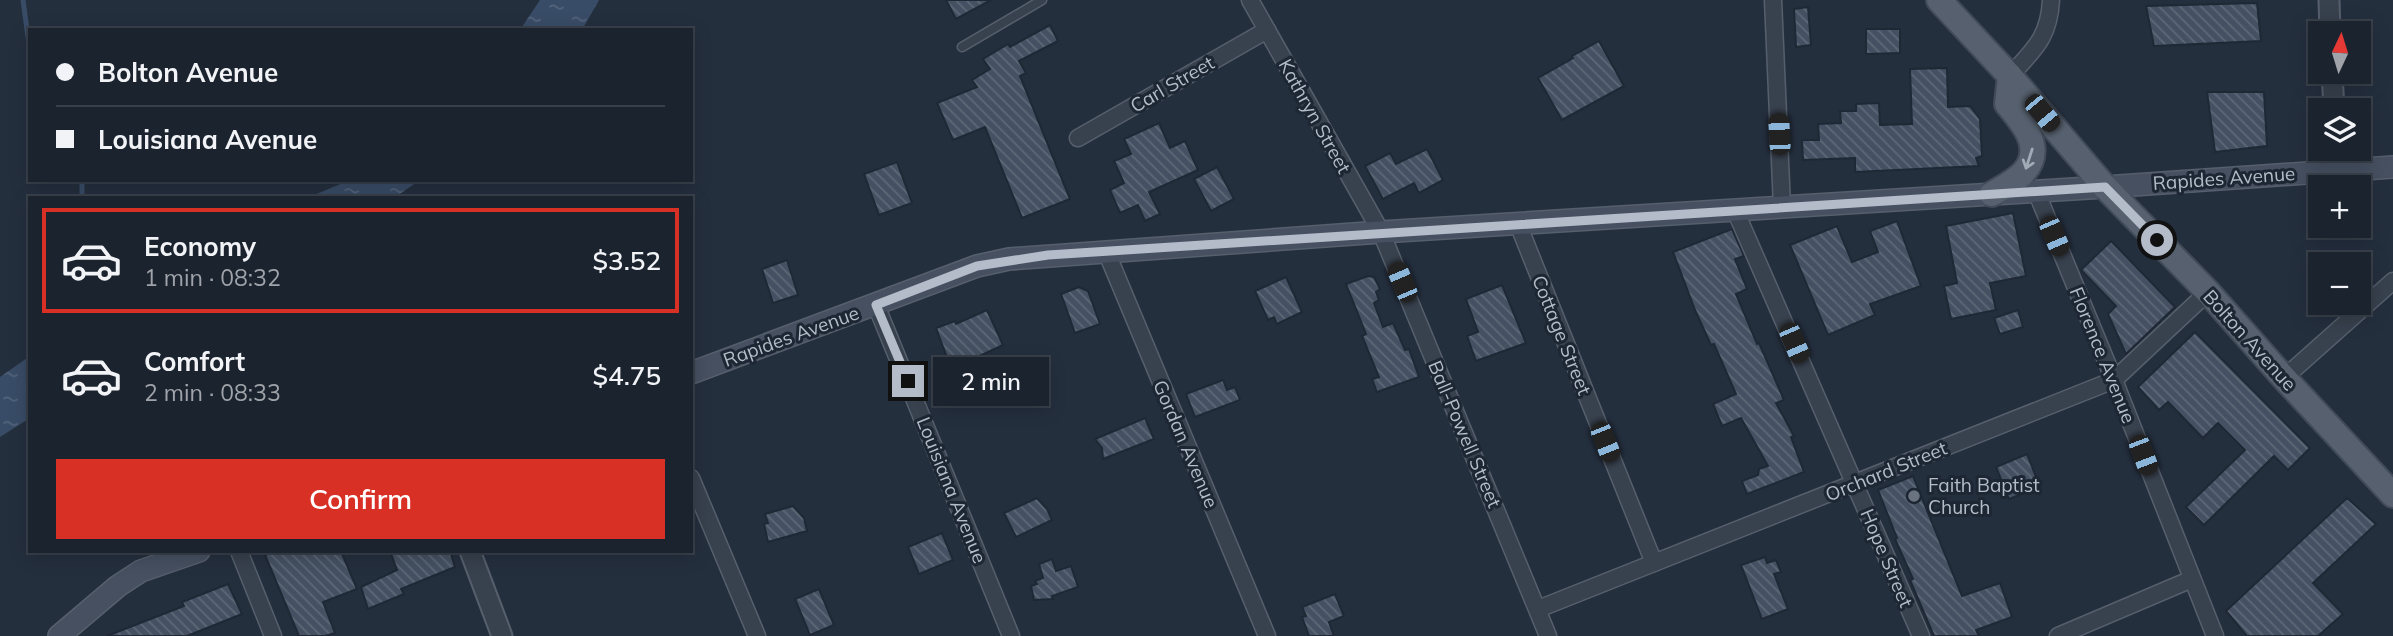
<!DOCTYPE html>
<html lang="en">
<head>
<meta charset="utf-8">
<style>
	:root { --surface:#1b232e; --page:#242b36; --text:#f1f3f6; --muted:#a0a4aa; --line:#39404a; --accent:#d93025 }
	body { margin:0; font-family:Mulish,sans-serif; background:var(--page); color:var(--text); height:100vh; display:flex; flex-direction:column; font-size:26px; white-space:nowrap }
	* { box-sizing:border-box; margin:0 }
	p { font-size:23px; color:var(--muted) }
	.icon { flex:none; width:38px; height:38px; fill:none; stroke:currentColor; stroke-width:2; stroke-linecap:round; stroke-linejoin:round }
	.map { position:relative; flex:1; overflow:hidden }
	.details { position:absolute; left:28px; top:196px; width:665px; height:357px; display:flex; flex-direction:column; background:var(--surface); border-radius:0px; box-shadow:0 4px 18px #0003,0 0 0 2px var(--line) }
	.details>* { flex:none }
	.banner { position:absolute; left:28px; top:28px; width:665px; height:154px; border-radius:0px; box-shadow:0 4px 18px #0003,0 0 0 2px var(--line); display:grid; align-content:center; height:154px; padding:0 28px; background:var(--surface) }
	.needle { width:46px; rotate:4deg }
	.buttons { position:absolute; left:2308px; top:21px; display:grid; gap:14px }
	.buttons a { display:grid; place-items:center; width:63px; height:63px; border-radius:0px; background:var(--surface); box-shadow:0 4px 18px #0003,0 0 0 2px var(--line); font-size:35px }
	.end { position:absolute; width:32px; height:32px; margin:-16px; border:9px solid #b4bcc9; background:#111; box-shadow:0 0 0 4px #111 }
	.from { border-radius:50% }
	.bubble { position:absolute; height:49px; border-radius:0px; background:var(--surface); box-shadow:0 4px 18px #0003,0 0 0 2px var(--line); font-size:23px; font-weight:600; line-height:49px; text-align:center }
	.car { position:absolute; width:21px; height:42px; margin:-21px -10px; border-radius:9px; box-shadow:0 0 5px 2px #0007; background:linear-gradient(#222 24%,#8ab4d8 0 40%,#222 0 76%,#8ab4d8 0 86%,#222 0) }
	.banner b { display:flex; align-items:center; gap:24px; height:66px; font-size:26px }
	.banner b+b { border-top:2px solid var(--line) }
	.banner i { width:18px; height:18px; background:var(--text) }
	ul { padding:12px 0 0; list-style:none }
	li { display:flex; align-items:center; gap:21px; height:105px; margin:0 14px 10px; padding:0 14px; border:4px solid transparent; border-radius:0px }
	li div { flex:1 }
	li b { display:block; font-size:26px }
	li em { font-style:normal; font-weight:600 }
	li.selected { border-color:var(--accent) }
	li>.icon { width:63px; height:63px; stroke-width:1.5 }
	.cta { display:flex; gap:14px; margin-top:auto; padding:14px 28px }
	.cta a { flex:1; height:80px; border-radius:0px; background:var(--accent); color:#fff; font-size:28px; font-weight:600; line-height:80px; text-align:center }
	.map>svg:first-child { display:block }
	.water { fill:url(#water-ripples) }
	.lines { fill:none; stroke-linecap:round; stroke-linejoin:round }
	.stream { stroke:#394c67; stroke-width:5 }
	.building { fill:url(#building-back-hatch); stroke:#1f2835; stroke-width:2 }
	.service-casing { stroke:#565f6c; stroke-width:11 }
	.minor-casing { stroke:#565f6c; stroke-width:19 }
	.tertiary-casing { stroke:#565f6c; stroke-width:23 }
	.secondary-casing { stroke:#565f6c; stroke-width:24 }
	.primary-casing { stroke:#414a57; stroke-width:28 }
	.service { stroke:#38414e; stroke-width:8 }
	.minor { stroke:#38414e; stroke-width:16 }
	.tertiary { stroke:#38414e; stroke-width:19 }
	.secondary { stroke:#465061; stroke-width:21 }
	.primary { stroke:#56606e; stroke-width:24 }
	.oneway { stroke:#a1aab7 }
	.route { stroke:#b4bcc9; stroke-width:9 }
	.worship-dot { fill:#6b7280; stroke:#1d2633; stroke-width:2.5 }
	.labels { text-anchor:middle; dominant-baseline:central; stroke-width:6; stroke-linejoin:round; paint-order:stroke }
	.street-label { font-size:19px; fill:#b4bcc9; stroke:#1d2633 }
	.poi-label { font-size:19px; fill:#b4bcc9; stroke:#1d2633; text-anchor:start }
</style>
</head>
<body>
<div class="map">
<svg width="2393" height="636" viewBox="0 0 2393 636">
	<defs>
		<pattern id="water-ripples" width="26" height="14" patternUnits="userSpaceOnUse" patternTransform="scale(1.75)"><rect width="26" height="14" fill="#394c67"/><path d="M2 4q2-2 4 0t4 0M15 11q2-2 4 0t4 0" fill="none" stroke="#53647b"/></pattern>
		<pattern id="building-back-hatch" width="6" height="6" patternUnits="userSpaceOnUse" patternTransform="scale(1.75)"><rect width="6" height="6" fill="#455162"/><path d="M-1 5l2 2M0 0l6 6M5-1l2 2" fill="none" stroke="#5d6877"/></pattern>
	</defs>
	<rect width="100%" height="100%" fill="#242f3e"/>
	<g class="water">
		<path d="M540,0h59l-17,30h-62z"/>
		<path d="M350,180h70l-26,18h-87z"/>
		<path d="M30,356v62l-30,19v-60z"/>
	</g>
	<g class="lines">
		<g class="stream">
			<path d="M23,0l7,52"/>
			<path d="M79,180l3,4v14"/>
		</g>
	</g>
	<g class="building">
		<path d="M946,0h45l-35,19z"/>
		<path d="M2257,3l4,38 -107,5 -8,-40z"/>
		<path d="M1808,7l3,38 -15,2 -2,-38z"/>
		<path d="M1050,25l8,16 -39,20 7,12 -6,3 50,123 -48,19 -37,-91 -32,13 -16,-37 40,-16 -5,-7 18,-11 -7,-10 25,-15 2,3z"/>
		<path d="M1866,29h34v24l-34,1z"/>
		<path d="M1599,41l25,45 -62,34 -24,-42 35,-20 -1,-2z"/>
		<path d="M1947,68l1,39 22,-1 10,13 2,37 -6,2 3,8 -124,6v-14l-52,2 -1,-20h17l-1,-16 23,-1 -1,-12h16v-7l23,-1 1,22 32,-1 -2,-55z"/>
		<path d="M2207,92h57l3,54 -52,6z"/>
		<path d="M1159,123l11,25 15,-7 13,29 -49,22 11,22 -15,7 -7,-16 -18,8 -10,-23 14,-7 -10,-22 17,-7 -7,-15z"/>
		<path d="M1427,149l16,31 -24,13 -5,-10 -31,16 -18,-33 25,-13 6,11z"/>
		<path d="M897,162l15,41 -33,12 -15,-41z"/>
		<path d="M1217,167l17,32 -23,12 -17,-32z"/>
		<path d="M2013,213l13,63 -36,7 6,27 -45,9 -7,-33 13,-3 -11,-57z"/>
		<path d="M1897,221l24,65 -51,18 5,11 -47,20 -38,-90 47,-19 15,36 26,-10 -8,-21z"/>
		<path d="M1732,229l12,27 -9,3 12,30 -11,5 21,50 2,-1 25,57 -8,3 18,33 -3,1 13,35 -57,22 -5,-13 16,-6 1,-6 9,-3 -27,-48 -19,8 -9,-22 23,-10 -22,-50 -3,1 -16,-35 -22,-58z"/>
		<path d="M2111,241l64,66 -49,47 -18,-40 8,-8 -35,-36z"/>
		<path d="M787,260l11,35 -25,8 -11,-34z"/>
		<path d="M1368,276l6,1 6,12 -4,3 3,8 -5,3 9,24 10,-4 12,27 4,-1 10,28 -42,15 -5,-13 7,-2 -17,-41 4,-2 -20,-50z"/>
		<path d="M1286,277l16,35 -25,12 -3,-7 -6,3 -13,-29z"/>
		<path d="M1502,285l24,58 -50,18 -9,-25 11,-4 -12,-33z"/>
		<path d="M1079,287l9,4 12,33 -25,9 -14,-39z"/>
		<path d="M987,310l16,35 -34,16 4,8 -18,7 -3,-8 -14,5 -5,-13 13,-5 -10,-27 19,-7 1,3z"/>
		<path d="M2018,310l5,17 -23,7 -6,-16z"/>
		<path d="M2195,332l115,116 -22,22 -14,-14 -70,69 -18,-18 59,-57 -27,-27 -15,15 -35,-36 -9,8 -21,-23z"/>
		<path d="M1223,380l4,10 8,-3 5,13 -45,17 -9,-23z"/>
		<path d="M1145,418l9,21 -51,20 -1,-11 -7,-9z"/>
		<path d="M2027,454l13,33 -31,12 -13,-32z"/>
		<path d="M1913,476l49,120 38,-13 12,34 -36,13 3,6h-45l-24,-56 3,-1 -18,-40 2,-1 -19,-48z"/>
		<path d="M1037,498l10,11 5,11 -36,17 -12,-24z"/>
		<path d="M2347,498l29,26 -63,59 30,31 -25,22h-71l-21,-25z"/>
		<path d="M793,506l11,12 3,13 -39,11 -4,-18 4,-1 -3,-9z"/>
		<path d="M942,533l11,27 -34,14 -11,-27z"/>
		<path d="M275,551h66l16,38 -34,13 12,31 -10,3h-26l-34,-81z"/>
		<path d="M390,551h60l5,16 -54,22 3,5 -36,15 -7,-22 36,-17z"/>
		<path d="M1765,557l2,6 9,-3 5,12 -7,2 14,35 -26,10 -21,-54z"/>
		<path d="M1052,559l4,12 15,-5 7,21 -26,9 1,3 -19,1 -3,-14 6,-2 -2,-3 8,-3 -4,-14z"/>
		<path d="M228,584l14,30 -55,22h-80l77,-30 -2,-4z"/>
		<path d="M819,589l15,36 -24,10 -15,-36z"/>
		<path d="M1335,594l9,22 -15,6 5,14h-25l-7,-19 4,-1 -4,-9z"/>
	</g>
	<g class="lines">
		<defs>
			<path id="service" d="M962,47l80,-47"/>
			<g id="minor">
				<path d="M1250,0l131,232 167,404"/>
				<path d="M1773,0l9,207"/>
				<path d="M2010,76c24,-27 39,-38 41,-76"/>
				<path d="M1078,138l189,-108"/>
				<path d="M2036,191l78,189 101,256"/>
				<path d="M1735,210l186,426"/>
				<path d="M1518,224l136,339"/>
				<path d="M1106,251l161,385"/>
				<path d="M876,305l135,331"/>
				<path d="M2284,378l109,-97"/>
				<path d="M691,478l66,158"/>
				<path d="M239,551l34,85"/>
				<path d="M1538,609l576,-229 94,-88"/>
				<path d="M2058,636l134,-57"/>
			</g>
			<g id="tertiary">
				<path d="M2329,0l1,33"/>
				<path d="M2332,72l2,38"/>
				<path d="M2335,149l1,20"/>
				<path d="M470,551l32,85"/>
			</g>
			<g id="secondary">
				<path d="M691,373l286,-107 32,-7 372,-27 724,-45 288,-20"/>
				<path d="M59,636l59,-50 23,-15 58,-20"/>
			</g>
			<g id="primary">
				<path d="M1939,0l71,76 95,111 103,105 76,86 109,117"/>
				<path d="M1992,194c10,-6 24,-13 32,-22 21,-24 -1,-49 -17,-68l3,-28"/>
			</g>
		</defs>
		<use href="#service" class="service-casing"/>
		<use href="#minor" class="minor-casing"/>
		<use href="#tertiary" class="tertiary-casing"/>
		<use href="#secondary" class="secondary-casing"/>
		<use href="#primary" class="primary-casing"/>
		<use href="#service" class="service"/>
		<use href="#minor" class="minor"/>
		<use href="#tertiary" class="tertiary"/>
		<use href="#secondary" class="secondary"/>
		<use href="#primary" class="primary"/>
	</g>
	<defs><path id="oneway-shaft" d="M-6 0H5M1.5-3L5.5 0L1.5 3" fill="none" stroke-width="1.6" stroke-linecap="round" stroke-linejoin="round" transform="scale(1.75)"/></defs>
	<use class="oneway" href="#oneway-shaft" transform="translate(2029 159) rotate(108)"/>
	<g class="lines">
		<path class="route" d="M908,381l-32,-76 101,-39 71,-11 1057,-68 52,53"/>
	</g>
	<circle class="worship-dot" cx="1914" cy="496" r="7"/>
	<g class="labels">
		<g class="street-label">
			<text transform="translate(1172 84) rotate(-30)">Carl Street</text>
			<text transform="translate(1315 116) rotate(61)">Kathryn Street</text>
			<text transform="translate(2224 178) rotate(-4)">Rapides Avenue</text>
			<text transform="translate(1562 335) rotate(68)">Cottage Street</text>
			<text transform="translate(791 336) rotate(-20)">Rapides Avenue</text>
			<text transform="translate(2250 340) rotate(48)">Bolton Avenue</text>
			<text transform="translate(2103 355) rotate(68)">Florence Avenue</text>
			<text transform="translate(1465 434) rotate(67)">Ball-Powell Street</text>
			<text transform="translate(1186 444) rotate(67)">Gordan Avenue</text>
			<text transform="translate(1886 471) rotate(-22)">Orchard Street</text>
			<text transform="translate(952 490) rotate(68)">Louisiana Avenue</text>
			<text transform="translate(1887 558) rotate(67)">Hope Street</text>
		</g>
		<g class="poi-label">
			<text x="1928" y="485">Faith Baptist<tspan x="1928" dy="22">Church</tspan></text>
		</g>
	</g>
</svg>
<div class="buttons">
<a><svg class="needle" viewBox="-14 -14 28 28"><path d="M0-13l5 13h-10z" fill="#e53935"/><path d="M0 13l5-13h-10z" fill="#a0a4aa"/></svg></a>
<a><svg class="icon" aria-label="layers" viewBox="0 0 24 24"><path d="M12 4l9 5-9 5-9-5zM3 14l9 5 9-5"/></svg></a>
<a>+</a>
<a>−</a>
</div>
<i class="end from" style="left:2157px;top:240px"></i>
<i class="end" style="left:908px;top:381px"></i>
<div class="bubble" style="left:933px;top:357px;width:116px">2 min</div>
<i class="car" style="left:2042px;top:113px;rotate:140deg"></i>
<i class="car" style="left:1779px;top:134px;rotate:357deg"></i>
<i class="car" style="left:2054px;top:236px;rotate:157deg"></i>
<i class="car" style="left:1402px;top:282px;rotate:337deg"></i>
<i class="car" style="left:1794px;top:343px;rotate:157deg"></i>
<i class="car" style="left:1605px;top:442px;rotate:158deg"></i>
<i class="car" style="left:2143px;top:455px;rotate:159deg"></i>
<div class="banner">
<b><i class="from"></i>Bolton Avenue</b>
<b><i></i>Louisiana Avenue</b>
</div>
<section class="details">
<ul>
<li class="selected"><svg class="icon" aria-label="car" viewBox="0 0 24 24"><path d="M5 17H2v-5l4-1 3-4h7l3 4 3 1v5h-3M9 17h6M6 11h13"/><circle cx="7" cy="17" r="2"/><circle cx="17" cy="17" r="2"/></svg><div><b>Economy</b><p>1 min · 08:32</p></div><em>$3.52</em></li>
<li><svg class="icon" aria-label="car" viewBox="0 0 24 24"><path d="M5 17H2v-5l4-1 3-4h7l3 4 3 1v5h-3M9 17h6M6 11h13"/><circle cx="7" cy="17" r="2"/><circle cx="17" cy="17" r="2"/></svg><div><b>Comfort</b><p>2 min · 08:33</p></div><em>$4.75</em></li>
</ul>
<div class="cta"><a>Confirm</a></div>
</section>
</div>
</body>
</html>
